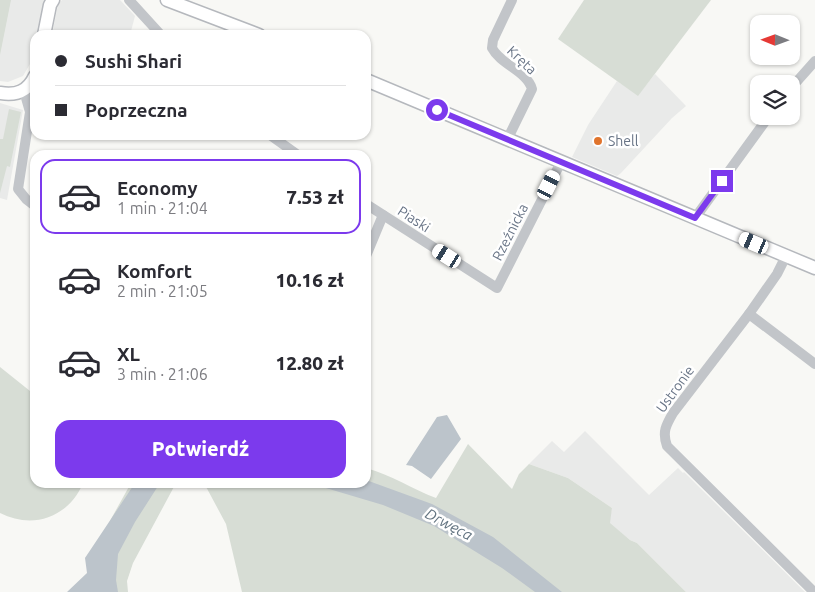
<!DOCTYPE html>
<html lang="pl">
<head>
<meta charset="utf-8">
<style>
	:root { --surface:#fff; --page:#f2f2f3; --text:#2b2b33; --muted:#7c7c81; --line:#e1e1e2; --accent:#7c3aed }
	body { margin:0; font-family:Ubuntu,sans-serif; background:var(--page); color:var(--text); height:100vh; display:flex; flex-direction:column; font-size:19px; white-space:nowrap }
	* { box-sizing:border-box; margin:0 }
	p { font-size:16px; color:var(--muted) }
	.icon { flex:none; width:28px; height:28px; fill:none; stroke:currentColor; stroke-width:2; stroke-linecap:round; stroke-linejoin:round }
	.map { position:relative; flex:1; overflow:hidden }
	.side { position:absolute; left:30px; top:150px; width:341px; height:338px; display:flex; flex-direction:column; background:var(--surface); border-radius:15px; box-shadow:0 1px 4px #0004 }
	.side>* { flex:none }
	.banner { position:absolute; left:30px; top:30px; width:341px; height:110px; border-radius:15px; box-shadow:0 1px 4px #0004; display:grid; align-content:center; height:110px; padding:0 25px; background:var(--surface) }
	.needle { width:32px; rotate:271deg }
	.buttons { position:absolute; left:750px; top:15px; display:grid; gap:10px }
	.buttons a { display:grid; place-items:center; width:50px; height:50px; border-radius:10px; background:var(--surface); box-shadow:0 1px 4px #0004; font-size:25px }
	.end { position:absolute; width:22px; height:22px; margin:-11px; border:6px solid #7c3aed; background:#fff; box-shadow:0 0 0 2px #fff }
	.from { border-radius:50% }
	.car { position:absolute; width:15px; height:30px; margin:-15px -8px; border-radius:6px; box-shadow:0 0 4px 1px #0007; background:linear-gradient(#fff 24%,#345 0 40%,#fff 0 76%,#345 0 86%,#fff 0) }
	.banner b { display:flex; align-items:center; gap:18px; height:48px; font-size:19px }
	.banner b+b { border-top:1px solid var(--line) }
	.banner i { width:12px; height:12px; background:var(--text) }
	ul { padding:9px 0 0; list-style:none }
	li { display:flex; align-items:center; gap:15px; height:75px; margin:0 10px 8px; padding:0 15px; border:2px solid transparent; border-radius:15px }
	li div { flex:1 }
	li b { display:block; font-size:19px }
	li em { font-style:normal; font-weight:800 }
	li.selected { border-color:var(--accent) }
	li>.icon { width:45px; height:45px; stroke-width:1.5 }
	.cta { display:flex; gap:10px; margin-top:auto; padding:10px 25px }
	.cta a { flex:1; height:58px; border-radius:15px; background:var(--accent); color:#fff; font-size:20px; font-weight:800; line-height:58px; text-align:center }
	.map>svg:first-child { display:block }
	.built { fill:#e9eae9 }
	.green { fill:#d7ddd5 }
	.water { fill:#bcc4cb }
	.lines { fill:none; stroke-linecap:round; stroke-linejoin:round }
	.major-casing { stroke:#b5b8bd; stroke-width:15 }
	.minor { stroke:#c2c5c9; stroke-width:10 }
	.major { stroke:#fff; stroke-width:12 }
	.route { stroke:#7c3aed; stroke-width:6 }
	.poi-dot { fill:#e0742d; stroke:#fff; stroke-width:2 }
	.labels { text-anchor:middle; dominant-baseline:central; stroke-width:5; stroke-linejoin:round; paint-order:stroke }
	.street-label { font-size:14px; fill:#687486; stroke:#fff }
	.poi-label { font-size:14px; fill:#687486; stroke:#fff; text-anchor:start }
	.water-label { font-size:15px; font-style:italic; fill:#637481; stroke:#fff }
</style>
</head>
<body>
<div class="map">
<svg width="815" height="592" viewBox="0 0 815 592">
	<rect width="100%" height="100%" fill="#f8f8f5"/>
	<g class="built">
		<path d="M0,0h44l-6,35h-3v13l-5,16 -7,12 -15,6 -8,-1z"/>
		<path d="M62,0h58l15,16 -5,19h-78l6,-31z"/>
		<path d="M655,74l31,32 -14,12 -51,55 -4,3 -45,-19 16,-32 29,-44 21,14z"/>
		<path d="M0,103l23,7 -16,90 -7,-2z"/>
		<path d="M585,431l64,64 29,-27 5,5 1,-1 121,120h-119l-49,-49 -7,-3 -21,-17 3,-15 -44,-30 -39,-14 23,-23 12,11z"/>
	</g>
	<g class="green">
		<path d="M0,0h11l-11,55z"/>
		<path d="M584,0h127l-73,96 -80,-57z"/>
		<path d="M9,109l12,3 -11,55 -3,-1 -7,27v-54h3z"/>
		<path d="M0,367l35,28v87l48,1c-14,34 -50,47 -83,30z"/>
		<path d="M468,444l44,45 7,-15 10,-10 39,14 44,30 -2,15 20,17 7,3 49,49h-444l-16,-68 -22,-41 162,-1v-14c26,7 46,21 70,30z"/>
		<path d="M131,483h45l-43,80 -6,18 1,11h-33v-30l16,-43z"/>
	</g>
	<g class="water">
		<path d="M447,415l14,24 -30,40 -19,-13 -6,-1 31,-48z"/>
		<path d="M366,480l66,24 61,33 69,55h-27l-33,-24 -68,-42 -51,-21 -74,-22 57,-1z"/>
		<path d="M135,483h25l-25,39 -17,32 -2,26 2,12h-51l20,-19 -2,-15z"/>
	</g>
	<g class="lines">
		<defs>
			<g id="major">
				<path d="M167,0l92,35"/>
				<path d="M44,35l6,-30 3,-5"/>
				<path d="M366,80l449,188"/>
				<path d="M0,93c17,3 28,-2 35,-17"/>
			</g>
		</defs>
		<use href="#major" class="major-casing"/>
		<g class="minor">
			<path d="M129,0l32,35"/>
			<path d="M791,88l24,-27"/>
			<path d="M24,91l6,21 -12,77 8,10 9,7"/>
			<path d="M270,135l28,20"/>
			<path d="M507,140l25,-51c-5,-18 -31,-24 -40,-41l1,-8 19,-40"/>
			<path d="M366,204l131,84 64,-126"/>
			<path d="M695,218l74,-102"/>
			<path d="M366,256l17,-41"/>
			<path d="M786,256l-9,18 -28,40 -76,99c-7,12 -11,19 -6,33l147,146"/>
			<path d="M749,314l66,50"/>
		</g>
		<use href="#major" class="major"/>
	</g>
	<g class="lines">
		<path class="route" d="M437,110l258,108 27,-37"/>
	</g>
	<circle class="poi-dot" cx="598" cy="141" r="5"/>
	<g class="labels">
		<g class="street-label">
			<text transform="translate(522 60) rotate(43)">Kręta</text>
			<text transform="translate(414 219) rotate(33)">Piaski</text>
			<text transform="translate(510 232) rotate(-63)">Rzeźnicka</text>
			<text transform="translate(675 389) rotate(-54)">Ustronie</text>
		</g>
		<g class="poi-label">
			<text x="608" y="141">Shell</text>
		</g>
		<g class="water-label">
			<text transform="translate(449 524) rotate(28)">Drwęca</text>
		</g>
	</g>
</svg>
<div class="buttons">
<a><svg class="needle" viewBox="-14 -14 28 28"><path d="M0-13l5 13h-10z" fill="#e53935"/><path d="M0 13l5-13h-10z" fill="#7c7c81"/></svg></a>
<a><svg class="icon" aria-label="layers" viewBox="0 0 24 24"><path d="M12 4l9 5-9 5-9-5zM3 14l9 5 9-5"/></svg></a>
</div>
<i class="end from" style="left:437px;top:110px"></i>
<i class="end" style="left:722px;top:181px"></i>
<i class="car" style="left:549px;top:185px;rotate:27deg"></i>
<i class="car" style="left:754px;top:243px;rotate:293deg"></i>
<i class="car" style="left:447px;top:256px;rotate:302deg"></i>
<div class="banner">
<b><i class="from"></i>Sushi Shari</b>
<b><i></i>Poprzeczna</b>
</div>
<section class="side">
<ul>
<li class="selected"><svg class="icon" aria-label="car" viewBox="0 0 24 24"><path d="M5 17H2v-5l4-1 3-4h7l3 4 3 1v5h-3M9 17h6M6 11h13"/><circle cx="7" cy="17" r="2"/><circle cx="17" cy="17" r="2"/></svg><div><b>Economy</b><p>1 min · 21:04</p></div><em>7.53 zł</em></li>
<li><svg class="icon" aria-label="car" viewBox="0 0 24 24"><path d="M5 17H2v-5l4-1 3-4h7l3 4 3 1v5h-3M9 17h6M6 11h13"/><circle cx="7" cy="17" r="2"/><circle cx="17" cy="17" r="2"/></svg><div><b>Komfort</b><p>2 min · 21:05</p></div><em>10.16 zł</em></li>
<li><svg class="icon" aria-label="car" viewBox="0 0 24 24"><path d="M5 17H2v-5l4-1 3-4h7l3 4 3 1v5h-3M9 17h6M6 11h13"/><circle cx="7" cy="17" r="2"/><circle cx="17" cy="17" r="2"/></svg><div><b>XL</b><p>3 min · 21:06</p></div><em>12.80 zł</em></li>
</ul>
<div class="cta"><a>Potwierdź</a></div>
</section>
</div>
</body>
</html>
